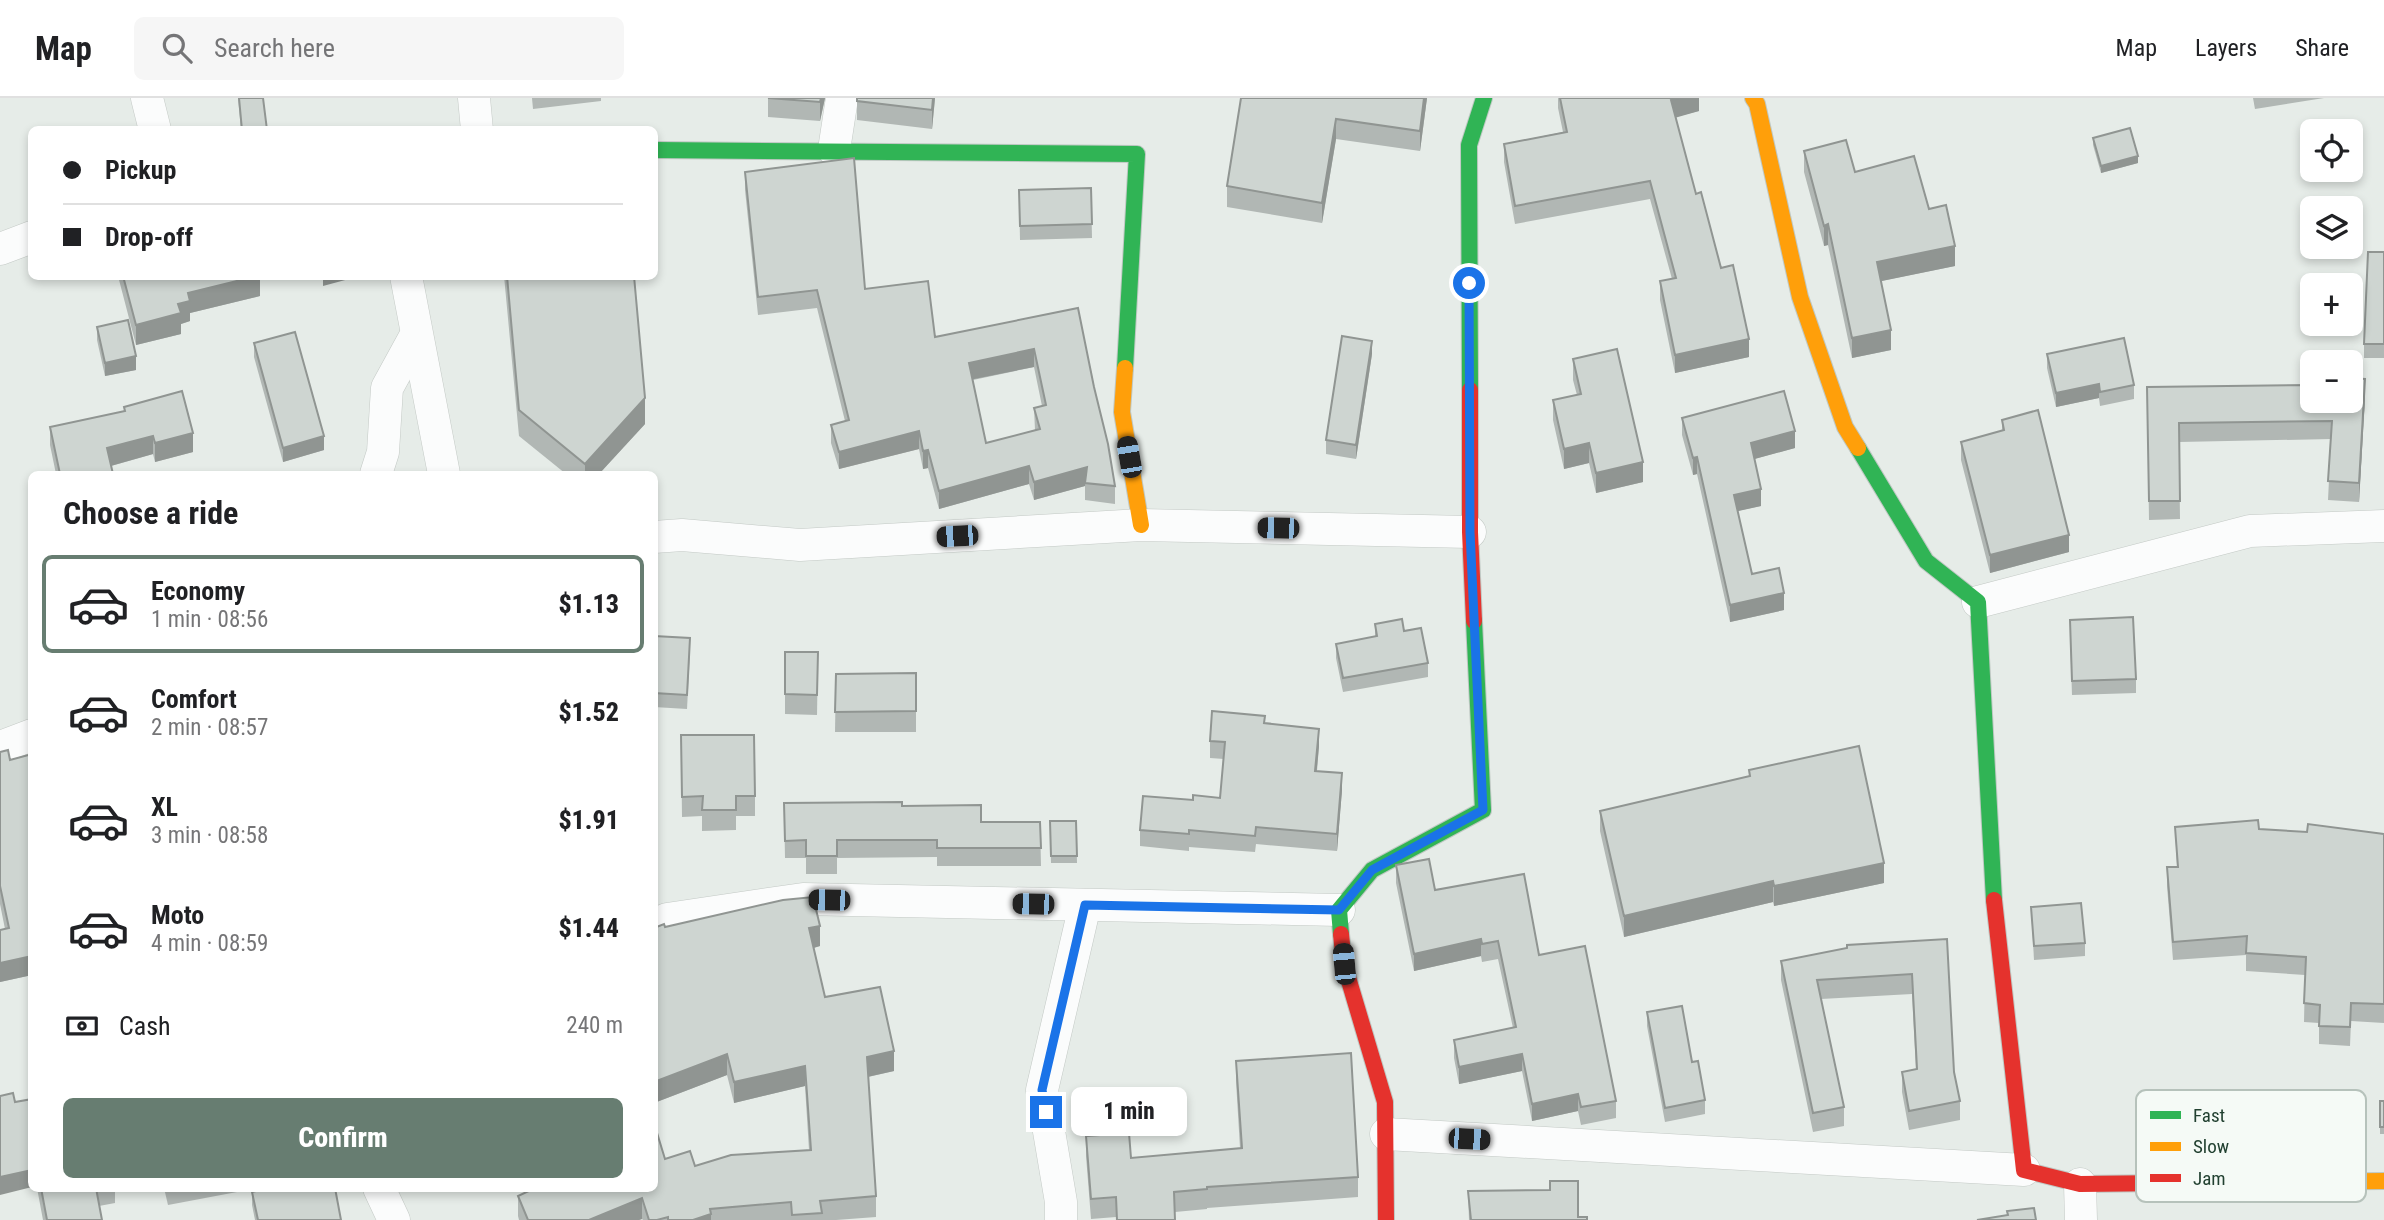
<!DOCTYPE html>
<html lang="en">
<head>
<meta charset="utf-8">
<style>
	:root { --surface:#fff; --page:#f6f6f6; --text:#202124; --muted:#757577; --line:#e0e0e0; --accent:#677d71 }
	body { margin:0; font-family:"Roboto Condensed",sans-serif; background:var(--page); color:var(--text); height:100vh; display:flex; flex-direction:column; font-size:26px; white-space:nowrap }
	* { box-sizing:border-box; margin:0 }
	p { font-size:23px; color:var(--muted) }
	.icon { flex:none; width:38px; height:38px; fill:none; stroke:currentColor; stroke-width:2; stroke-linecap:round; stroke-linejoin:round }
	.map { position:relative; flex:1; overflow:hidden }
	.panel { position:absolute; left:28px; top:373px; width:630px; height:721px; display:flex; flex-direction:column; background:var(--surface); border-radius:10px; box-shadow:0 4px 10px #0003 }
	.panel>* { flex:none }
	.hud { position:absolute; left:28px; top:28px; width:630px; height:154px; border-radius:10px; box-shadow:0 4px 10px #0003; display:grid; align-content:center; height:154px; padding:0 35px; background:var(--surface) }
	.controls { position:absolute; left:2300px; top:21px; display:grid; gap:14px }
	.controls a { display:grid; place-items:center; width:63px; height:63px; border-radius:10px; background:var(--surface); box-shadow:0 4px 10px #0003; font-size:35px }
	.end { position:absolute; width:32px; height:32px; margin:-16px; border:9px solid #1a73e8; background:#fff; box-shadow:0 0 0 4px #fff }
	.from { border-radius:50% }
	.bubble { position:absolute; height:49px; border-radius:10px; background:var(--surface); box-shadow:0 4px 10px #0003; font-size:23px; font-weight:800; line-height:49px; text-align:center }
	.car { position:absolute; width:21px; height:42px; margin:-21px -10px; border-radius:9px; box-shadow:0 0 5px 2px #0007; background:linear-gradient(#222 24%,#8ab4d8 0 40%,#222 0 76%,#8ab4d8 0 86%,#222 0) }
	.hud b { display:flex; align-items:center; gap:24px; height:66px; font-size:26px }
	.hud b+b { border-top:2px solid var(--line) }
	.hud i { width:18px; height:18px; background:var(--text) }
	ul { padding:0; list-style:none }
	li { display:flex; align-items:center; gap:21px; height:98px; margin:0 14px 10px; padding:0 21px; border:4px solid transparent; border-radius:10px }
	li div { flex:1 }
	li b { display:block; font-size:26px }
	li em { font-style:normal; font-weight:800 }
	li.active { border-color:var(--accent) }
	li>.icon { width:63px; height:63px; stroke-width:1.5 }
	h2 { padding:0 35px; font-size:32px; line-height:84px }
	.pay { display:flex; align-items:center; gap:18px; height:77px; padding:0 35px; font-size:26px }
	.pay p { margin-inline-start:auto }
	.action { display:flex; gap:14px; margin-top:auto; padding:14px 35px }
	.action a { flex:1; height:80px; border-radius:10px; background:var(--accent); color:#fff; font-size:28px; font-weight:800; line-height:80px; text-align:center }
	header { display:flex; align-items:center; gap:42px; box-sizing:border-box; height:98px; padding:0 35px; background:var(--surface); border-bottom:2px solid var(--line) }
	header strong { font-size:33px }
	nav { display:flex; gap:38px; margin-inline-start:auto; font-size:24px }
	.search { width:490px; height:63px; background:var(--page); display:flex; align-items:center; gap:18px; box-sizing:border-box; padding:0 24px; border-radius:10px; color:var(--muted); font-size:26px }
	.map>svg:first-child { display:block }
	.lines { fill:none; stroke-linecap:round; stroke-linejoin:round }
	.street-casing { stroke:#c3c9c5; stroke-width:33 }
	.fast-casing { stroke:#bfc8c3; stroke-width:18 }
	.slow-casing { stroke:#bfc8c3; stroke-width:18 }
	.jam-casing { stroke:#bfc8c3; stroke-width:18 }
	.street { stroke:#fbfcfc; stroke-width:32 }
	.fast { stroke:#30b455; stroke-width:16 }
	.slow { stroke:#ff9f0a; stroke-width:16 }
	.jam { stroke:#e5322d; stroke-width:16 }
	.wall { fill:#b1b7b4; fill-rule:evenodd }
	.shaded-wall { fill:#909592 }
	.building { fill:#ced5d1; stroke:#909592; stroke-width:2; fill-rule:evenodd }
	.route { stroke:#1a73e8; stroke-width:9 }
	.key { fill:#f5faf6; stroke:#b6c2bb; stroke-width:2 }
	.key-label { font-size:19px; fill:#224131 }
</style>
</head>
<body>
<header>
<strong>Map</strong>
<div class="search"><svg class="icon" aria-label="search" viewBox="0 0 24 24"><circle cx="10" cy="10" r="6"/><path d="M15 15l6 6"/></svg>Search here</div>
<nav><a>Map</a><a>Layers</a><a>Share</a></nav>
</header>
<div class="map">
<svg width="2384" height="1122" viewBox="0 0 2384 1122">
	<rect width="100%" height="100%" fill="#e6ece8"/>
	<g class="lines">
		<defs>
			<g id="street">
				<path d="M147,0l8,32"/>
				<path d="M474,0l3,32"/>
				<path d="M834,52l8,-52"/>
				<path d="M0,151l32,-12"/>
				<path d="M406,178l38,198"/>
				<path d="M376,376l7,-22 4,-64 29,-53"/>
				<path d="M654,439l28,-2 118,10 341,-20 329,7"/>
				<path d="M1978,504l272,-71 134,-5"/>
				<path d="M0,649l32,-12"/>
				<path d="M654,827l13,-6 136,-20 536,11"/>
				<path d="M1386,1036l638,36"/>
				<path d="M2080,1086l1,36"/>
				<path d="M379,1090l15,32"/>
				<path d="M1061,1122v-18l-19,-112 43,-185"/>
			</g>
			<g id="fast">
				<path d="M654,52l483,4 -12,214"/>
				<path d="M1470,292l-1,-245 15,-47"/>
				<path d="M1858,350l68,113 52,41 16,298"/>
				<path d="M1341,836l-2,-24 33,-40 111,-60 -9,-189"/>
			</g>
			<g id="slow">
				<path d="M1753,0l4,6 43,193 45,130 13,21"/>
				<path d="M1125,270l-3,44 19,113"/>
				<path d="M2167,1085l217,-2"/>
			</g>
			<g id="jam">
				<path d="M1470,292v142l4,89"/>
				<path d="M1994,802l30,270 56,14 87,-1"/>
				<path d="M1341,836l3,30 41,138 1,118"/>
			</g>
		</defs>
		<use href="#street" class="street-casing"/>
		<use href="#fast" class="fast-casing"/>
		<use href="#slow" class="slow-casing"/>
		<use href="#jam" class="jam-casing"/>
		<use href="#street" class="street"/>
		<use href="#fast" class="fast"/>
		<use href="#slow" class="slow"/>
		<use href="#jam" class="jam"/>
	</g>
	<g class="wall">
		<path d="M238,0h25l4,32h-26z"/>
		<path d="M532,0h69v3l-68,8z"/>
		<path d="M768,0h57l-5,23 -52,-4z"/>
		<path d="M857,0h78l-3,31 -75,-9z"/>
		<path d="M1241,0h186l-7,53 -84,-12 -14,84 -95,-16v-21z"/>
		<path d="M1558,0h141v13l-24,6 21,77 25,74 28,89 -74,16 -15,-73v-19l12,-2 -22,-80 -135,25 -11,-62v-18l59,-12 -5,-24z"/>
		<path d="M2253,0h71l-69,11z"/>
		<path d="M2093,40l45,25 -37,10 -8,-28z"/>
		<path d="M1804,53l51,21 74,37 26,57 -74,15 10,69 -39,8 -24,-113 -4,1 -20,-74z"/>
		<path d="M745,74l120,117 70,48 143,-29 37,178v18l-30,-4v-14l-51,14 -5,-16 -90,25 -11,-41 -5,1 -4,-20 -80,20 -8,-26v-18l14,-4 -28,-113 -59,7 -13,-125zM1034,269l8,39 -8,2 1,22 -49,13 -13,-63z"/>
		<path d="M1091,90l1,50 -72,2 -1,-50z"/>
		<path d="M2384,154v106h-20v-14z"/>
		<path d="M118,178h154l-12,4v16l-70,17v8l-9,3v10l-45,11z"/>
		<path d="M504,178h130l11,148 -46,50h-33l-47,-38z"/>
		<path d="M97,229l39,43 -31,6 -8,-36z"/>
		<path d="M254,245l70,107 -41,12 -29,-105z"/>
		<path d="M1372,256l-16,105 -30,-5v-14z"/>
		<path d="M2047,256l87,31v14l-34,7 -1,-8 -43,9 -9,-39z"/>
		<path d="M1573,261l70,123 -47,11 -7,-30 -25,6 -11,-49v-20l24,-5 -4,-15z"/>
		<path d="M2147,289l218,11 -6,104 -31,-2 3,-61 -152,3 1,77 -31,1z"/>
		<path d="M124,309l69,45 -38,10 -2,-8 -42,12 2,8h-57l-6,-29v-18l74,-16z"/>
		<path d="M1682,320l113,30 -41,11 7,47 -24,5 15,63 32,36 -54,12 -33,-148 -4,1 -11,-40z"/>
		<path d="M2002,322l67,132 -79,21 -29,-113v-18l41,-11z"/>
		<path d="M1375,526l29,7 24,32v14l-85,15 -7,-34v-14l39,-7z"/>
		<path d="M2070,536l66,45v14l-64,2z"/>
		<path d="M654,538l36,16 -3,57 -33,-2z"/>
		<path d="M785,554h33l-1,63 -32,-1z"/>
		<path d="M916,575v59h-81l1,-58z"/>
		<path d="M1265,626l54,22 -2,25 25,19 -5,61 -81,-7 -1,8 -66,-5v4l-49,-5v-16l53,-30 27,-2 4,-39 -14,-1v-17z"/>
		<path d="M681,637l74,61v20h-19v14l-34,1v-15l-20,1z"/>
		<path d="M0,654l10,8 22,-6v221l-32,7 5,-53 -5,-25z"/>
		<path d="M1749,672l135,113 -110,23 -1,-4 -149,35 -24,-106v-20l149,-35z"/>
		<path d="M784,705l118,3 79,16h59l1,44h-104v-9l-100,1v16h-31v-16h-21z"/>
		<path d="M1050,723h26l1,42h-26z"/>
		<path d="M2175,729l209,7v189l-33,-2 -1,25 -31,-2v-21l-15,-1 1,-47 -59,-4v-16l-73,5 -6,-74v-19h10z"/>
		<path d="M1396,767l143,90 77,146v17l-35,7 -3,-14 -46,10 -10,-50 -63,13 -5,-26v-18l59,-12 -15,-69 -16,3 -1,-6 -67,15 -18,-88z"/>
		<path d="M2031,809l54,36v13l-51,4z"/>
		<path d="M665,829l155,19 -6,2 11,49 69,74 -26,6 8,119v21l-40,3h-193l-1,-1 -3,1h-120l-1,-4v-20l147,-37 30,7 114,-16 -4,-64 -71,17 -7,-28 -73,28v-175z"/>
		<path d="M1947,841l7,133 6,29v19l-51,10 -7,-38v-20l14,-2 -4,-76 -91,5 23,108v19l-31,6 -32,-152v-19z"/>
		<path d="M1647,914l45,50 13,38v14l-40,8 -18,-96z"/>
		<path d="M1236,963l122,116v20l-151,11v1l-32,3v8h-59v-3l-25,2 -5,-63v-20l45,22 109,-10 -4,-67z"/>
		<path d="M2176,1000l69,20v13l-68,5z"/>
		<rect x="2380" y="1003" width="4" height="33"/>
		<path d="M37,1090h78v15l-16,3 3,14h-59z"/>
		<path d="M164,1090h73v4l-69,13z"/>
		<path d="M1468,1093l110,26 9,3h-118z"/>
		<path d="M252,1094l89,28h-86l-3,-15z"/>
	</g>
	<g class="shaded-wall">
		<path d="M821,0h4l-5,23v-19z"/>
		<path d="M933,0h2l-3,31v-19z"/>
		<path d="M1424,0h3l-7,53v-20z"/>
		<path d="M1680,0h19v13l-28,8v-19z"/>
		<path d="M1336,21v20l-14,84v-20z"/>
		<path d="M2138,58v7l-37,10v-7z"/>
		<path d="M1828,126v21l-4,1v-20z"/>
		<path d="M1955,148v20l-78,16v-20z"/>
		<path d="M256,178h16l-12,4v16l-70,17v8l-9,3v10l-45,11v-20l42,-21 10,-11z"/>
		<path d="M323,178h37l-37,10z"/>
		<path d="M1891,232v20l-39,8v-20z"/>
		<path d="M1749,241v18l-74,16v-18z"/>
		<path d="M1372,243v13l-16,105v-14z"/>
		<path d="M1034,251v18l-65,13v-17z"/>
		<path d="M136,258v14l-31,6v-13z"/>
		<path d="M2365,281v19l-6,104v-19z"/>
		<path d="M2099,286v14l-43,9v-14z"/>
		<path d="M645,300v26l-46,50h-14v-10z"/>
		<path d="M919,333v18l-80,20v-17z"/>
		<path d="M1795,333v17l-44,12v-17z"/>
		<path d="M193,335v19l-38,10v-19z"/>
		<path d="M153,338v18l-46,13v-19z"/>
		<path d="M324,338v14l-41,12v-14z"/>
		<path d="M1589,345v20l-25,6v-20z"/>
		<path d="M928,352v18l-5,1v-18z"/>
		<path d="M1697,359v17l-4,1v-17z"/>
		<path d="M1643,364v20l-47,11v-20z"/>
		<path d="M1029,368v18l-90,25v-18z"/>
		<path d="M1087,369l-2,19 -51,14v-18z"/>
		<path d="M1761,391v17l-27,6v-17z"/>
		<path d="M2069,437v17l-79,21v-18z"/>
		<path d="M1784,495v17l-54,12v-17z"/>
		<path d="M1319,631v17l-4,42v-17z"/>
		<path d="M1342,675v17l-5,61v-17z"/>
		<path d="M1884,765v20l-110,23v-20z"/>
		<path d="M1773,783v21l-149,35v-21z"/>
		<path d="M820,828v20l-11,3v-21z"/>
		<path d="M1481,841v17l-67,15v-17z"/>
		<path d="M32,858v19l-32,7v-19z"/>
		<path d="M894,953v20l-27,6v-20z"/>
		<path d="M727,956v21l-73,28v-21z"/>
		<path d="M1522,956v17l-63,13v-17z"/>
		<path d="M805,968v20l-71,17v-21z"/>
		<path d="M1578,996v17l-46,10v-17z"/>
		<path d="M32,1072v17l-32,8v-18z"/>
		<path d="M642,1100v21l-3,1h-50z"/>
		<path d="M711,1116v6h-18z"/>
	</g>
	<g class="building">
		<path d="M239,0h24l4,32h-25z"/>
		<path d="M768,0h53l-1,4z"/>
		<path d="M857,0h76l-1,12 -75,-9z"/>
		<path d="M1241,0h183l-4,33 -84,-12 -14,84 -95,-17z"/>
		<path d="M1560,0h120l-9,2 25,94 5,-2 20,76 12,-3 16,74 -74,16 -15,-74 16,-3 -26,-97 -135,25 -11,-62 63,-12z"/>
		<path d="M2130,30l8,28 -37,10 -8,-28z"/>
		<path d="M1846,42l9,32 59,-16 15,53 17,-4 9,41 -78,16 14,68 -39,8 -24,-114 -4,2 -20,-75z"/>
		<path d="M854,60l11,131 63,-8 7,56 143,-29 16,79 14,57 7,42 -30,-3 2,-16 -53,15 -5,-16 -90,25 -11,-41 -5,1 -4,-20 -80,21 -8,-27 18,-5 -32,-130 -59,7 -13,-125zM1034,251l12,56 -12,3 6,21 -54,14 -17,-80z"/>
		<path d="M1091,90l1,36 -72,2 -1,-36z"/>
		<path d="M2368,154h16v92h-20z"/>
		<path d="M123,178h134l-69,17 2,8 -12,3 3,9 -45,12z"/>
		<path d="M507,178h127l11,122 -60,66 -66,-54z"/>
		<path d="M128,222l8,36 -31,7 -8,-36z"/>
		<path d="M295,234l29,104 -41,12 -29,-105z"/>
		<path d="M1342,238l30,5 -16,104 -30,-5z"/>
		<path d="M2124,240l10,47 -34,7 -1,-8 -43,9 -9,-39z"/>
		<path d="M1617,251l26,113 -47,11 -7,-30 -25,6 -11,-49 28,-6 -8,-35z"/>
		<path d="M2350,280l15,1 -6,104 -31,-2 4,-60 -153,2 1,78h-31l-2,-114 165,-2v16h38z"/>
		<path d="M182,293l11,42 -38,10 -2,-7 -46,12 6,26h-53l-10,-47 75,-16 -1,-4z"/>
		<path d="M1784,293l11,40 -44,12 10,46 -27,6 18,79 27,-6 5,25 -54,12 -33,-148 -4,1 -11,-40z"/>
		<path d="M2038,312l31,125 -79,20 -29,-113 43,-12 -2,-10z"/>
		<path d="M2133,519l3,62 -64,2 -2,-61z"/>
		<path d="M1402,521l2,12 17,-3 7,35 -85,15 -7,-34 41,-8 -2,-12z"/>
		<path d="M654,538l36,2 -3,57 -33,-2z"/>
		<path d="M785,554h33l-1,43 -32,-1z"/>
		<path d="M916,575v38l-81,1 1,-38z"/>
		<path d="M1212,613l53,5 -1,7 55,6 -4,42 27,2 -5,61 -81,-7 -1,9 -66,-6v4l-49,-4 3,-34 50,4v-5l27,3 5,-56 -15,-1z"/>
		<path d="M681,637h73l1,61h-19v14h-34l1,-14 -21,1z"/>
		<path d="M1859,648l25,117 -110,23 -1,-5 -149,35 -24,-105 150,-35 -1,-6z"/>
		<path d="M8,652l2,10 22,-6v202l-32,7v-33l9,-2 -9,-42v-134z"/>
		<path d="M902,704v4l79,-1v17h59l1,26h-104v-8h-100v16h-31v-16l-21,1 -1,-38z"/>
		<path d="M2258,722l1,9 48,3 1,-8 76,10v170l-33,-1 -1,24 -31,-1 1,-21 -16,-2 2,-46 -60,-4 1,-17 -74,6 -6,-75h11l-3,-40z"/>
		<path d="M1050,723h26l1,35h-26z"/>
		<path d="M1429,761l6,31 89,-16 15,81 46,-9 31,155 -35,6 -3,-13 -46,10 -10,-50 -63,13 -5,-27 62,-13 -18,-86 -16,3 -1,-5 -67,15 -18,-89z"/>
		<path d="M813,799l7,29 -11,2 16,69 55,-10 14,64 -27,6 9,139 -56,5 2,12 -30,2 -1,-13 -81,7 1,5 -18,6h-25v-3l-11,3h-8l-7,-22 -53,22h-61l-10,-24 17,-8h119v-65l11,36 25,-8 5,15 36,-11 80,-5 -6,-84 -71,16 -7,-28 -73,28v-154l10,-4 1,3 118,-27z"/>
		<path d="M2081,805l4,40 -51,3 -3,-39z"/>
		<path d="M1947,841l7,133 6,29 -51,10 -7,-39 15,-3 -5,-95 -95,6 27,127 -31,6 -32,-152 66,-13v-3z"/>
		<path d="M1682,908l10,56 6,-1 7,39 -40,8 -18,-96z"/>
		<path d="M1351,955l7,124 -151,10v2l-33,3 1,28h-58l-1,-23 -25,2 -5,-63 43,-3 2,25 111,-10 -6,-87z"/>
		<path d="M13,995l2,9 17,-3v71l-32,7v-81z"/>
		<rect x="2380" y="1003" width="4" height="26"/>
		<path d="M1550,1083h28v36h9v3h-116l-3,-29 82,-1z"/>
		<path d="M41,1090h55l6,32h-55z"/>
		<path d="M269,1090h66l6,32h-83l-6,-28z"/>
		<path d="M2034,1110l2,12h-59l31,-5 -1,-4z"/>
	</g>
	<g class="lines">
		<path class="route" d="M1046,1014l-4,-22 43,-185 254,5 33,-40 111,-60 -13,-278 -1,-249"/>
	</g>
	<rect x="2136" y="992" width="230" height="112" rx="10" class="key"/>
	<rect x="2150" y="1013" width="31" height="8" fill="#30b455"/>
	<rect x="2150" y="1044" width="31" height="9" fill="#ff9f0a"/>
	<rect x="2150" y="1076" width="31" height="8" fill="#e5322d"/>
	<g class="key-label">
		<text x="2193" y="1024">Fast</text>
		<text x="2193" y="1055">Slow</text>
		<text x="2193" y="1087">Jam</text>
	</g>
</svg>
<div class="controls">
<a><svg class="icon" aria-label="locate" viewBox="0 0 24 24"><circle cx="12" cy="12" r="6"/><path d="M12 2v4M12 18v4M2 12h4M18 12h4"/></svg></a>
<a><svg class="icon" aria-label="layers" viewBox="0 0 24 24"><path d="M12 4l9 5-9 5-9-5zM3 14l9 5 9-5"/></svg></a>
<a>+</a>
<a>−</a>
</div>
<i class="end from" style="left:1469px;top:185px"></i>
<i class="end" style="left:1046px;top:1014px"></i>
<div class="bubble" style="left:1071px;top:989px;width:116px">1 min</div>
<i class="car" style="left:1129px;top:359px;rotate:350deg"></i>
<i class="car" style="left:1278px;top:430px;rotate:271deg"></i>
<i class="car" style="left:957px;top:438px;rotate:267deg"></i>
<i class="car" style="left:829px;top:802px;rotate:271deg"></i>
<i class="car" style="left:1033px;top:806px;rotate:271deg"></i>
<i class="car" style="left:1344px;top:866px;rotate:355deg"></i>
<i class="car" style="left:1469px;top:1041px;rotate:93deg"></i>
<div class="hud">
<b><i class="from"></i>Pickup</b>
<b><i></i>Drop-off</b>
</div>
<section class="panel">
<h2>Choose a ride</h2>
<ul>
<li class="active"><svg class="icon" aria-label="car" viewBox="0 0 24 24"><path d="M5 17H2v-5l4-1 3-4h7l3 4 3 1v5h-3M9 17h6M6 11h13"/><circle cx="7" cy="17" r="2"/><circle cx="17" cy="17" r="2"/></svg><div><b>Economy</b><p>1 min · 08:56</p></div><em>$1.13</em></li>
<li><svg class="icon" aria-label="car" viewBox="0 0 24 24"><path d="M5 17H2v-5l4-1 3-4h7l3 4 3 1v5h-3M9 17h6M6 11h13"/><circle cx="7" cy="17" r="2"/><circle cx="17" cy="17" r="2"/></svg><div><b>Comfort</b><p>2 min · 08:57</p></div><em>$1.52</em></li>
<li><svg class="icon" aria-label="car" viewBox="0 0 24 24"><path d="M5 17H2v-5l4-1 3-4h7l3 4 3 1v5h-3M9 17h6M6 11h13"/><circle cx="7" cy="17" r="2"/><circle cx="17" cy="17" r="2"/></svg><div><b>XL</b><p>3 min · 08:58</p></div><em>$1.91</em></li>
<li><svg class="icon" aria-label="car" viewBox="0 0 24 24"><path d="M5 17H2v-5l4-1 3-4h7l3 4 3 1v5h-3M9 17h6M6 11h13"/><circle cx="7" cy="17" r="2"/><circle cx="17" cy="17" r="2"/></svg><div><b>Moto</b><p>4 min · 08:59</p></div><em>$1.44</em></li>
</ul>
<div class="pay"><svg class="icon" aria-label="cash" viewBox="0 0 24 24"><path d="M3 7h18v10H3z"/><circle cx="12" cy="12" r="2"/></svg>Cash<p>240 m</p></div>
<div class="action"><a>Confirm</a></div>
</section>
</div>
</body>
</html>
